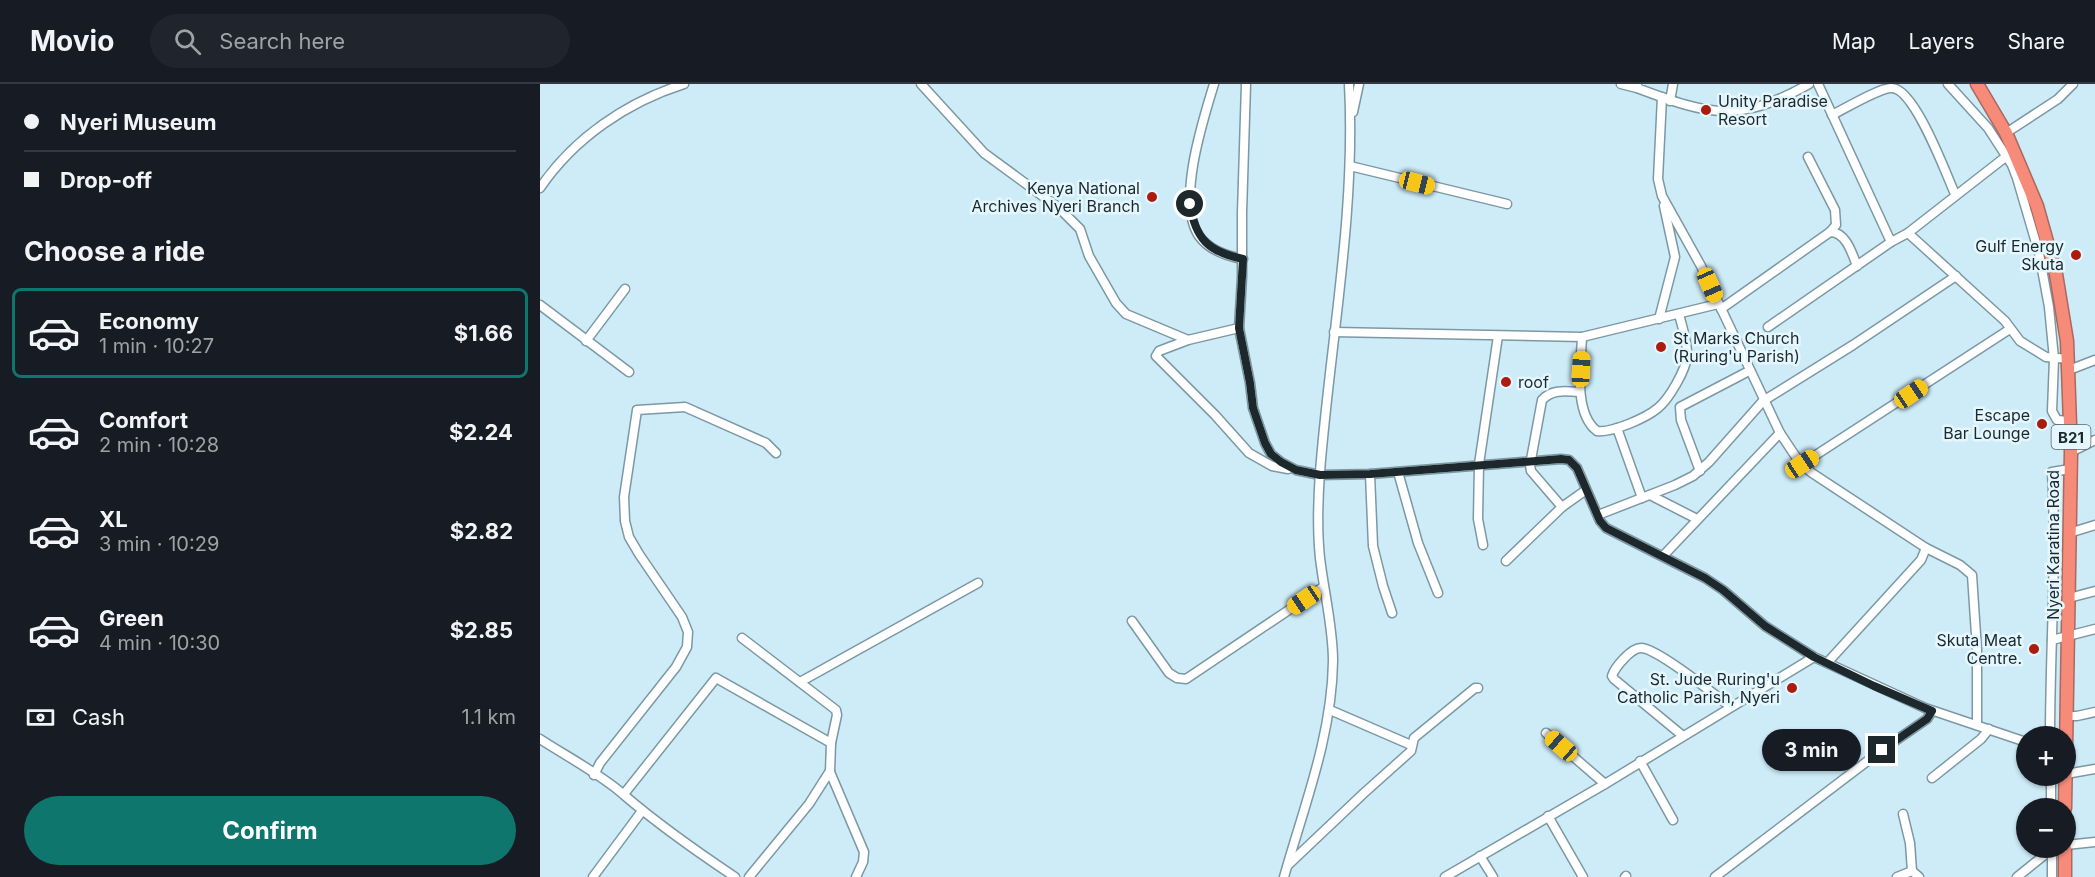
<!DOCTYPE html>
<html lang="en">
<head>
<meta charset="utf-8">
<style>
	:root { --surface:#171b24; --page:#20242c; --text:#f1f3f6; --muted:#9ea1a6; --line:#363941; --accent:#0f766e }
	body { margin:0; font-family:Inter,sans-serif; background:var(--page); color:var(--text); height:100vh; display:flex; flex-direction:column; font-size:22px; white-space:nowrap }
	* { box-sizing:border-box; margin:0 }
	p { font-size:20px; color:var(--muted) }
	.icon { flex:none; width:33px; height:33px; fill:none; stroke:currentColor; stroke-width:2; stroke-linecap:round; stroke-linejoin:round }
	.map { position:relative; flex:1; overflow:hidden }
	.side { display:flex; flex-direction:column; background:var(--surface); width:540px }
	.side>* { flex:none }
	.banner { display:grid; align-content:center; height:132px; padding:0 24px; background:var(--surface) }
	.buttons { position:absolute; left:1476px; top:642px; display:grid; gap:12px }
	.buttons a { display:grid; place-items:center; width:60px; height:60px; border-radius:50%; background:var(--surface); box-shadow:0 2px 4px #0004; font-size:30px }
	.end { position:absolute; width:27px; height:27px; margin:-14px; border:8px solid #1c282c; background:#fff; box-shadow:0 0 0 3px #fff }
	.from { border-radius:50% }
	.bubble { position:absolute; height:42px; border-radius:21px; background:var(--surface); box-shadow:0 2px 4px #0004; font-size:20px; font-weight:700; line-height:42px; text-align:center }
	.car { position:absolute; width:18px; height:36px; margin:-18px -9px; border-radius:8px; box-shadow:0 0 4px 2px #0007; background:linear-gradient(#f5c518 24%,#345 0 40%,#f5c518 0 76%,#345 0 86%,#f5c518 0) }
	.banner b { display:flex; align-items:center; gap:21px; height:57px; font-size:22px }
	.banner b+b { border-top:2px solid var(--line) }
	.banner i { width:15px; height:15px; background:var(--text) }
	ul { padding:0; list-style:none }
	li { display:flex; align-items:center; gap:18px; height:90px; margin:0 12px 9px; padding:0 12px; border:3px solid transparent; border-radius:9px }
	li div { flex:1 }
	li b { display:block; font-size:22px }
	li em { font-style:normal; font-weight:700 }
	li.current { border-color:var(--accent) }
	li>.icon { width:54px; height:54px; stroke-width:1.5 }
	h2 { padding:0 24px; font-size:27px; line-height:72px }
	.pay { display:flex; align-items:center; gap:15px; height:66px; padding:0 24px; font-size:22px }
	.pay p { margin-inline-start:auto }
	.button { display:flex; gap:12px; margin-top:auto; padding:12px 24px }
	.button a { flex:1; height:69px; border-radius:36px; background:var(--accent); color:#fff; font-size:24px; font-weight:700; line-height:69px; text-align:center }
	header { display:flex; align-items:center; gap:36px; box-sizing:border-box; height:84px; padding:0 30px; background:var(--surface); border-bottom:2px solid var(--line) }
	header strong { font-size:28px }
	nav { display:flex; gap:33px; margin-inline-start:auto; font-size:21px }
	.search { width:420px; height:54px; background:var(--page); display:flex; align-items:center; gap:15px; box-sizing:border-box; padding:0 21px; border-radius:33px; color:var(--muted); font-size:22px }
	main { display:flex; flex:1; min-height:0 }
	.map>svg:first-child { display:block }
	.lines { fill:none; stroke-linecap:round; stroke-linejoin:round }
	.minor-casing { stroke:#7c98a3; stroke-width:11 }
	.highway-casing { stroke:#aa685f; stroke-width:15 }
	.minor { stroke:#fff; stroke-width:8 }
	.highway { stroke:#f68b7a; stroke-width:12 }
	.route { stroke:#1c282c; stroke-width:8 }
	.poi-dot { fill:#ab1b0e; stroke:#e5f7fe; stroke-width:2 }
	.labels { text-anchor:middle; dominant-baseline:central; stroke-width:5; stroke-linejoin:round; paint-order:stroke }
	.shield { fill:#e5f7fe; stroke:#58666b; stroke-width:1.5 }
	.shield-label { font-size:15px; font-weight:bold; fill:#1c282c }
	.poi-label { font-size:16px; fill:#1c282c; stroke:#e5f7fe; text-anchor:end }
	.street-label { font-size:16px; fill:#1c282c; stroke:#e5f7fe }
</style>
</head>
<body>
<header>
<strong>Movio</strong>
<div class="search"><svg class="icon" aria-label="search" viewBox="0 0 24 24"><circle cx="10" cy="10" r="6"/><path d="M15 15l6 6"/></svg>Search here</div>
<nav><a>Map</a><a>Layers</a><a>Share</a></nav>
</header>
<main>
<section class="side">
<div class="banner">
<b><i class="from"></i>Nyeri Museum</b>
<b><i></i>Drop-off</b>
</div>
<h2>Choose a ride</h2>
<ul>
<li class="current"><svg class="icon" aria-label="car" viewBox="0 0 24 24"><path d="M5 17H2v-5l4-1 3-4h7l3 4 3 1v5h-3M9 17h6M6 11h13"/><circle cx="7" cy="17" r="2"/><circle cx="17" cy="17" r="2"/></svg><div><b>Economy</b><p>1 min · 10:27</p></div><em>$1.66</em></li>
<li><svg class="icon" aria-label="car" viewBox="0 0 24 24"><path d="M5 17H2v-5l4-1 3-4h7l3 4 3 1v5h-3M9 17h6M6 11h13"/><circle cx="7" cy="17" r="2"/><circle cx="17" cy="17" r="2"/></svg><div><b>Comfort</b><p>2 min · 10:28</p></div><em>$2.24</em></li>
<li><svg class="icon" aria-label="car" viewBox="0 0 24 24"><path d="M5 17H2v-5l4-1 3-4h7l3 4 3 1v5h-3M9 17h6M6 11h13"/><circle cx="7" cy="17" r="2"/><circle cx="17" cy="17" r="2"/></svg><div><b>XL</b><p>3 min · 10:29</p></div><em>$2.82</em></li>
<li><svg class="icon" aria-label="car" viewBox="0 0 24 24"><path d="M5 17H2v-5l4-1 3-4h7l3 4 3 1v5h-3M9 17h6M6 11h13"/><circle cx="7" cy="17" r="2"/><circle cx="17" cy="17" r="2"/></svg><div><b>Green</b><p>4 min · 10:30</p></div><em>$2.85</em></li>
</ul>
<div class="pay"><svg class="icon" aria-label="cash" viewBox="0 0 24 24"><path d="M3 7h18v10H3z"/><circle cx="12" cy="12" r="2"/></svg>Cash<p>1.1 km</p></div>
<div class="button"><a>Confirm</a></div>
</section>
<div class="map">
<svg width="1555" height="793" viewBox="0 0 1555 793">
	<rect width="100%" height="100%" fill="#cdecf8"/>
	<g class="lines">
		<defs>
			<g id="minor">
				<path d="M381,0l63,69 75,55 21,21 9,27 27,47 10,11 62,26 51,-12"/>
				<path d="M674,0c-11,36 -38,119 -15,152 10,14 27,20 44,23"/>
				<path d="M706,0l-4,129v64l-3,51 11,55 3,25 12,35 6,11 10,8 15,8 24,5 50,-1 191,-15 8,1 8,8 23,53 6,7 99,50 18,12 42,36 49,31 111,51 101,34"/>
				<path d="M1081,0l16,4"/>
				<path d="M1097,0v4c72,27 101,36 172,-4"/>
				<path d="M1278,0l73,158 17,-9 100,-78"/>
				<path d="M1408,0l40,44 24,37 5,13 22,75 10,54 5,52 -2,52 5,9 13,1"/>
				<path d="M1122,13l-4,82 4,17 39,70 79,167 20,30 12,10 114,75 34,17 12,10 5,75v75"/>
				<path d="M1130,17l3,-17"/>
				<path d="M813,28l6,-28"/>
				<path d="M1292,31c12,-6 49,-28 60,-27 23,1 54,86 63,106"/>
				<path d="M1466,49l52,-34 15,-15"/>
				<path d="M810,82l157,38"/>
				<path d="M0,104c34,-50 87,-86 144,-104"/>
				<path d="M1290,148c16,0 22,21 27,34"/>
				<path d="M1368,149l97,88 15,20 26,16 23,2"/>
				<path d="M0,221l89,67"/>
				<path d="M1181,225l109,-77 6,-7 -1,-15 -27,-53"/>
				<path d="M1119,235l16,-62 -11,-51"/>
				<path d="M1228,243l123,-85"/>
				<path d="M794,248l248,5 136,-33"/>
				<path d="M1042,253c-1,26 -9,76 15,94 15,2 49,-13 61,-23 11,-9 28,-38 29,-52 1,-13 -5,-29 -8,-42"/>
				<path d="M648,256l-29,11 -3,5 59,59 34,38 23,13 16,3"/>
				<path d="M46,257l39,-52"/>
				<path d="M1529,286l26,-10"/>
				<path d="M1077,344l25,70"/>
				<path d="M1531,368l24,-12"/>
				<path d="M1262,380l208,-135"/>
				<path d="M1160,387l-19,-51 -1,-13 69,-36"/>
				<path d="M858,388l20,71 20,50"/>
				<path d="M830,390l3,72 10,40 9,27"/>
				<path d="M1110,411l47,24"/>
				<path d="M1022,423l-31,-36 -1,-6 12,-65c10,-11 23,-9 38,-8"/>
				<path d="M1058,431l77,-30 18,-9 16,-14 54,-61 90,-56 103,-69"/>
				<path d="M1529,449l26,-8"/>
				<path d="M943,461l-5,-26 1,-55 19,-128"/>
				<path d="M1123,472l117,-123"/>
				<path d="M966,477l56,-54 24,-17"/>
				<path d="M1529,514l26,-7"/>
				<path d="M592,537l37,52 8,5 9,1 137,-92"/>
				<path d="M202,554l94,72 1,5 -6,28 -1,29 34,80 -1,10 -7,15"/>
				<path d="M1512,556l43,-11"/>
				<path d="M1287,579l94,-103 5,-12"/>
				<path d="M260,598l178,-99"/>
				<path d="M790,626l81,35"/>
				<path d="M1527,632h10l18,-4"/>
				<path d="M1006,649l59,51"/>
				<path d="M1143,652l-69,-57 -2,-3c3,-9 19,-28 29,-28 16,0 74,47 90,59"/>
				<path d="M1510,652c0,-88 7,-176 2,-264l18,-3"/>
				<path d="M0,655c26,17 62,36 84,56 35,30 72,56 111,82"/>
				<path d="M1100,677l33,59"/>
				<path d="M1526,690l29,-5"/>
				<path d="M54,691l6,-12 76,-96 11,-20 1,-15 -6,-15 -43,-63 -10,-17 -4,-16 -1,-24 13,-87 48,-3 81,36 10,10"/>
				<path d="M1511,692v32"/>
				<path d="M1392,694l49,-39 8,-10"/>
				<path d="M84,710l92,-116 115,65"/>
				<path d="M1363,730l7,29 2,28"/>
				<path d="M1008,732l35,61"/>
				<path d="M1526,761l29,-3"/>
				<path d="M1512,764v29"/>
				<path d="M940,772l13,21"/>
				<path d="M748,781l76,-72 47,-42 3,-13 61,-50h3"/>
				<path d="M53,793l49,-66"/>
				<path d="M209,793l60,-73 21,-33"/>
				<path d="M744,793c20,-71 48,-141 49,-216 0,-34 -9,-69 -13,-103 -3,-28 -2,-58 0,-86 10,-129 36,-258 29,-388"/>
				<path d="M905,793l160,-93 209,-127"/>
				<path d="M1085,793l1,-1"/>
				<path d="M1175,793l167,-127 45,-31 5,-8"/>
				<path d="M1357,793l15,-6 7,6"/>
				<path d="M1477,793l35,-28"/>
			</g>
			<g id="highway">
				<path d="M1437,0l29,49 31,73 19,68 11,67 4,111 -6,356"/>
				<path d="M1525,764v29"/>
			</g>
		</defs>
		<use href="#minor" class="minor-casing"/>
		<use href="#highway" class="highway-casing"/>
		<use href="#minor" class="minor"/>
		<use href="#highway" class="highway"/>
	</g>
	<g class="lines">
		<path class="route" d="M650,120c5,34 18,48 53,55l-4,69 11,55 3,25 12,35 6,11 10,8 15,8 24,5 50,-1 191,-15 8,1 8,8 23,53 6,7 99,50 18,12 42,36 49,31 60,29 58,25 -5,8 -45,31"/>
	</g>
	<g class="poi-dot">
		<circle cx="1166" cy="26" r="6"/>
		<circle cx="612" cy="113" r="6"/>
		<circle cx="1536" cy="171" r="6"/>
		<circle cx="1121" cy="263" r="6"/>
		<circle cx="966" cy="298" r="6"/>
		<circle cx="1502" cy="340" r="6"/>
		<circle cx="1494" cy="565" r="6"/>
		<circle cx="1252" cy="604" r="6"/>
	</g>
	<g class="labels">
		<rect class="shield" x="1511.5" y="341" width="39" height="24" rx="4.5"/>
		<g class="shield-label">
			<text x="1531" y="353">B21</text>
		</g>
		<g class="poi-label">
			<text x="1178" y="17" text-anchor="start">Unity Paradise<tspan x="1178" dy="18">Resort</tspan></text>
			<text x="600" y="104">Kenya National<tspan x="600" dy="18">Archives Nyeri Branch</tspan></text>
			<text x="1524" y="162">Gulf Energy<tspan x="1524" dy="18">Skuta</tspan></text>
			<text x="1133" y="254" text-anchor="start">St Marks Church<tspan x="1133" dy="18">(Ruring'u Parish)</tspan></text>
			<text x="978" y="298" text-anchor="start">roof</text>
			<text x="1490" y="331">Escape<tspan x="1490" dy="18">Bar Lounge</tspan></text>
			<text x="1482" y="556">Skuta Meat<tspan x="1482" dy="18">Centre.</tspan></text>
			<text x="1240" y="595">St. Jude Ruring'u<tspan x="1240" dy="18">Catholic Parish, Nyeri</tspan></text>
		</g>
		<g class="street-label">
			<text transform="translate(1513 461) rotate(-90)">Nyeri Karatina Road</text>
		</g>
	</g>
</svg>
<div class="buttons">
<a>+</a>
<a>−</a>
</div>
<i class="end from" style="left:650px;top:120px"></i>
<i class="end" style="left:1342px;top:666px"></i>
<div class="bubble" style="left:1222px;top:645px;width:99px">3 min</div>
<i class="car" style="left:877px;top:99px;rotate:104deg"></i>
<i class="car" style="left:1170px;top:201px;rotate:156deg"></i>
<i class="car" style="left:1041px;top:285px;rotate:3deg"></i>
<i class="car" style="left:1371px;top:310px;rotate:56deg"></i>
<i class="car" style="left:1262px;top:380px;rotate:57deg"></i>
<i class="car" style="left:764px;top:516px;rotate:236deg"></i>
<i class="car" style="left:1021px;top:662px;rotate:311deg"></i>
</div>
</main>
</body>
</html>
